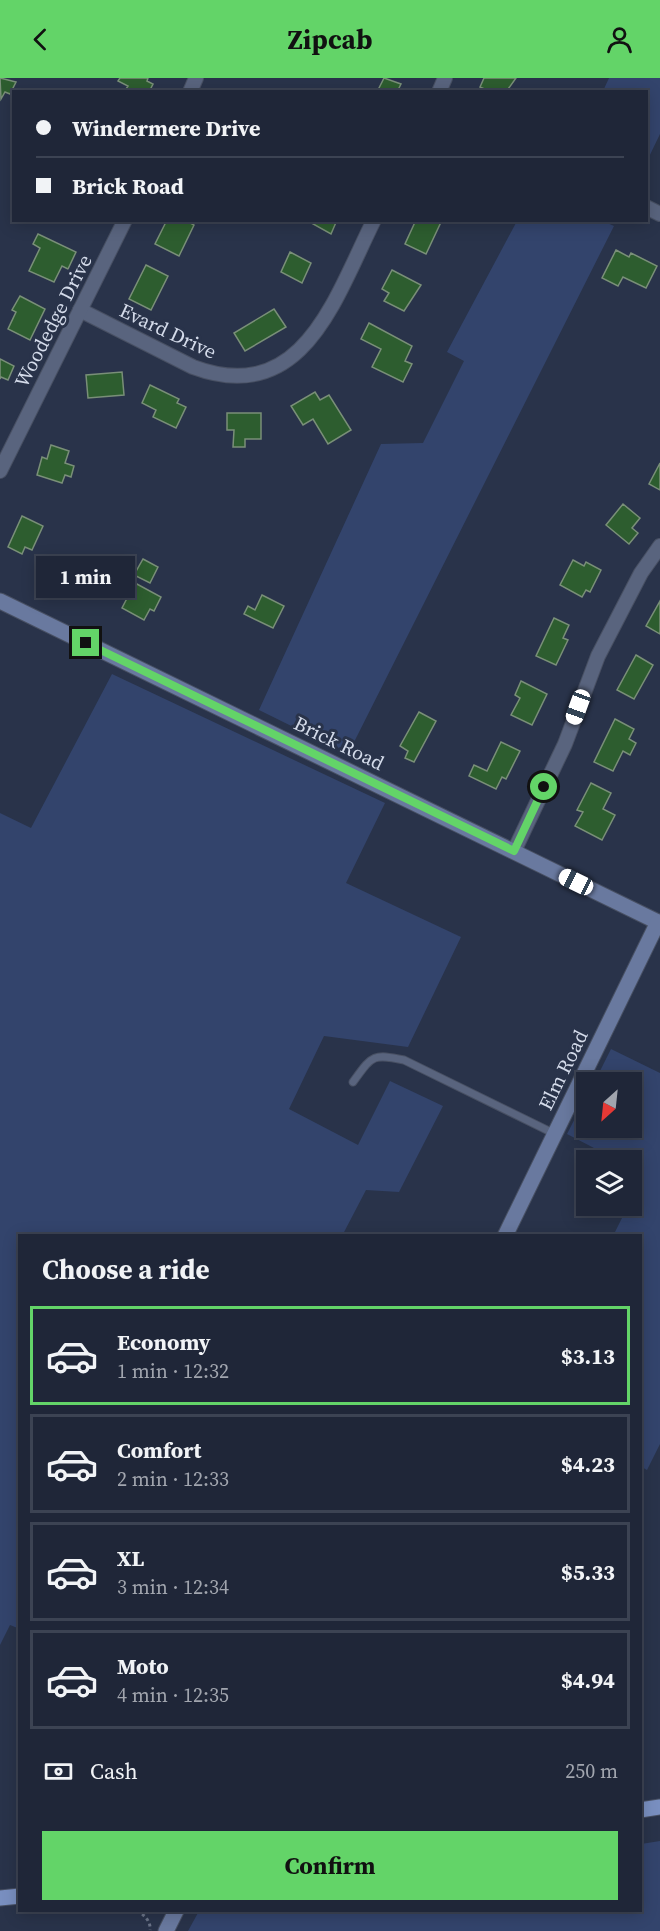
<!DOCTYPE html>
<html lang="en">
<head>
<meta charset="utf-8">
<style>
	:root { --surface:#1f2638; --page:#2c3243; --text:#f1f3f6; --muted:#a1a5ae; --line:#3c4353; --accent:#63d468 }
	body { margin:0; font-family:"Source Serif 4",serif; background:var(--page); color:var(--text); height:100vh; display:flex; flex-direction:column; font-size:22px; white-space:nowrap }
	* { box-sizing:border-box; margin:0 }
	p { font-size:20px; color:var(--muted) }
	.icon { flex:none; width:33px; height:33px; fill:none; stroke:currentColor; stroke-width:2; stroke-linecap:round; stroke-linejoin:round }
	.map { position:relative; flex:1; overflow:hidden }
	.side { position:absolute; left:18px; top:1156px; width:624px; height:678px; display:flex; flex-direction:column; background:var(--surface); border-radius:0px; box-shadow:0 3px 15px #0003,0 0 0 2px var(--line) }
	.side>* { flex:none }
	.banner { position:absolute; left:12px; top:12px; width:636px; height:132px; border-radius:0px; box-shadow:0 3px 15px #0003,0 0 0 2px var(--line); display:grid; align-content:center; height:132px; padding:0 24px; background:var(--surface) }
	.needle { width:39px; rotate:207deg }
	.buttons { position:absolute; left:576px; top:994px; display:grid; gap:12px }
	.buttons a { display:grid; place-items:center; width:66px; height:66px; border-radius:0px; background:var(--surface); box-shadow:0 3px 15px #0003,0 0 0 2px var(--line); font-size:30px }
	.end { position:absolute; width:27px; height:27px; margin:-14px; border:8px solid #63d468; background:#111; box-shadow:0 0 0 3px #111 }
	.from { border-radius:50% }
	.bubble { position:absolute; height:42px; border-radius:0px; background:var(--surface); box-shadow:0 3px 15px #0003,0 0 0 2px var(--line); font-size:20px; font-weight:700; line-height:42px; text-align:center }
	.car { position:absolute; width:18px; height:36px; margin:-18px -9px; border-radius:8px; box-shadow:0 0 4px 2px #0007; background:linear-gradient(#fff 24%,#345 0 40%,#fff 0 76%,#345 0 86%,#fff 0) }
	.banner b { display:flex; align-items:center; gap:21px; height:57px; font-size:22px }
	.banner b+b { border-top:2px solid var(--line) }
	.banner i { width:15px; height:15px; background:var(--text) }
	ul { padding:0; list-style:none }
	li { display:flex; align-items:center; gap:18px; height:99px; margin:0 12px 9px; padding:0 12px; border:3px solid var(--line); border-radius:0px }
	li div { flex:1 }
	li b { display:block; font-size:22px }
	li em { font-style:normal; font-weight:700 }
	li.active { border-color:var(--accent) }
	li>.icon { width:54px; height:54px; stroke-width:1.5 }
	h2 { padding:0 24px; font-size:27px; line-height:72px }
	.pay { display:flex; align-items:center; gap:15px; height:66px; padding:0 24px; font-size:22px }
	.pay p { margin-inline-start:auto }
	.primary-button { display:flex; gap:12px; margin-top:auto; padding:12px 24px }
	.primary-button a { flex:1; height:69px; border-radius:0px; background:var(--accent); color:#111; font-size:24px; font-weight:700; line-height:69px; text-align:center }
	header { display:flex; justify-content:space-between; align-items:center; height:78px; padding:0 24px; background:var(--accent); color:#111; font-size:27px; font-weight:700 }
	.map>svg:first-child { display:block }
	.green { fill:#33446c }
	.building { fill:#2d5d2f; stroke:#798f78; stroke-width:1.5 }
	.lines { fill:none; stroke-linecap:round; stroke-linejoin:round }
	.lane-casing { stroke:#485063; stroke-width:9 }
	.street-casing { stroke:#485063; stroke-width:16 }
	.secondary-casing { stroke:#485063; stroke-width:17 }
	.primary-casing { stroke:#485063; stroke-width:17 }
	.path { stroke:#6b7488; stroke-width:3; stroke-dasharray:3 3; stroke-linecap:butt }
	.lane { stroke:#59647e; stroke-width:7 }
	.street { stroke:#59647e; stroke-width:14 }
	.secondary { stroke:#69799f; stroke-width:15 }
	.primary { stroke:#798fc0; stroke-width:15 }
	.route { stroke:#63d468; stroke-width:8 }
	.labels { text-anchor:middle; dominant-baseline:central; stroke-width:6; stroke-linejoin:round; paint-order:stroke }
	.street-label { font-size:20px; fill:#d4dbea; stroke:#29334a }
</style>
</head>
<body>
<header><svg class="icon" aria-label="back" viewBox="0 0 24 24"><path d="M15 5l-7 7 7 7"/></svg>Zipcab<svg class="icon" aria-label="person" viewBox="0 0 24 24"><circle cx="12" cy="8" r="4"/><path d="M4 21q1-7 8-7t8 7"/></svg></header>
<div class="map">
<svg width="660" height="1853" viewBox="0 0 660 1853">
	<rect width="100%" height="100%" fill="#29334a"/>
	<g class="green">
		<path d="M609,0h51v56l-13,27 -1,-69 -43,-1z"/>
		<path d="M517,143h86l11,5 -266,528 -89,-44 122,-266 42,-1 41,-82 -17,-9z"/>
		<path d="M112,596l273,129 -39,80 115,54 -53,110 -84,-11 -35,73 69,36 32,-64 53,25 -44,86 -33,-2 -24,46h-322v393l-10,-4 -10,20v-832l31,15z"/>
		<path d="M611,971l49,24v371l-13,26 -7,-4v-230h-27l15,-30h4v-7l12,-25 -12,-7v-6h-13l-52,-27 19,-37v31h46v-45h-38z"/>
		<path d="M660,1763v90h-472l11,-20h441l1,-67z"/>
	</g>
	<g class="building">
		<path d="M0,0l16,4 -6,12 -5,-2 -4,7z"/>
		<path d="M120,0h28l-1,3 6,3 -4,8h-18l-5,-3 2,-3 -10,-5z"/>
		<path d="M384,0l17,6 -4,8h-20z"/>
		<path d="M484,0h32l-10,14h-15l-11,-5z"/>
		<path d="M167,142h18l9,5 -15,31 -24,-12z"/>
		<path d="M306,142h31l-6,14z"/>
		<path d="M416,142h26l-16,34 -21,-10z"/>
		<path d="M38,156l38,18 -8,17 -6,-3 -8,16 -25,-11 11,-23 -7,-4z"/>
		<path d="M616,172l13,7 2,-4 26,13 -11,22 -23,-11 -5,9 -16,-8z"/>
		<path d="M290,174l21,11 -9,20 -21,-11z"/>
		<path d="M146,187l22,11 -17,34 -22,-11z"/>
		<path d="M392,192l29,15 -17,26 -20,-10 5,-8 -7,-4z"/>
		<path d="M20,218l25,13 -15,31 -22,-11 8,-17 -4,-2z"/>
		<path d="M274,231l12,18 -41,24 -11,-18z"/>
		<path d="M369,245l43,23 -7,15 7,3 -9,18 -31,-15 9,-18 -20,-10z"/>
		<path d="M0,281l14,7 -6,14 -7,-3 -1,2z"/>
		<path d="M122,294l2,23 -36,3 -2,-23z"/>
		<path d="M150,307l29,14 -2,4 9,4 -10,21 -23,-11 3,-7 -14,-7z"/>
		<path d="M315,314l5,8 9,-5 22,35 -23,14 -15,-25 -10,6 -12,-19z"/>
		<path d="M227,335h34v26h-16v8h-12l1,-17h-7z"/>
		<path d="M51,367l18,6 -4,12 9,3 -3,11 -6,-2 -3,8 -25,-8 5,-18 5,2z"/>
		<path d="M660,385v27l-11,-6z"/>
		<path d="M623,426l17,14 -8,10 6,5 -9,11 -23,-19z"/>
		<path d="M22,438l21,10 -11,24 -7,-3 -3,7 -14,-7z"/>
		<path d="M143,481l15,8 -8,16 -16,-8z"/>
		<path d="M573,482l11,6 2,-4 15,8 -11,22 -4,-2 -4,7 -22,-12z"/>
		<path d="M135,505l26,14 -7,14 -4,-2 -6,11 -22,-12z"/>
		<path d="M262,517l22,11 -11,22 -29,-14 4,-8 7,4z"/>
		<path d="M660,523v33l-14,-8z"/>
		<path d="M554,540l15,7 -6,13 5,2 -12,25 -20,-9z"/>
		<path d="M636,577l17,10 -19,34 -17,-9z"/>
		<path d="M521,603l26,13 -15,31 -21,-10 9,-17 -5,-3z"/>
		<path d="M419,634l17,9 -22,41 -9,-4 3,-7 -8,-5z"/>
		<path d="M615,641l19,10 -5,10 7,4 -6,12 -7,-4 -10,20 -19,-9z"/>
		<path d="M501,664l19,9 -14,28 -4,-2 -6,12 -27,-13 5,-11 13,6z"/>
		<path d="M591,705l20,10 -8,16 12,6 -13,25 -27,-14 8,-14 -6,-2z"/>
	</g>
	<g class="lines">
		<defs>
			<path id="lane" d="M353,1004c19,-26 19,-29 51,-22l151,74"/>
			<g id="street">
				<path d="M190,14l6,-14"/>
				<path d="M439,14l6,-14"/>
				<path d="M646,129l14,7"/>
				<path d="M80,232l113,57c110,41 142,-69 181,-147"/>
				<path d="M0,393l125,-251"/>
				<path d="M514,773l51,-107 33,-88 43,-83 19,-27"/>
			</g>
			<g id="secondary">
				<path d="M0,523l660,322"/>
				<path d="M505,1158l153,-314"/>
				<path d="M166,1853l10,-20"/>
			</g>
			<g id="primary">
				<path d="M640,1732l20,-3"/>
				<path d="M0,1820l20,-2"/>
			</g>
		</defs>
		<use href="#lane" class="lane-casing"/>
		<use href="#street" class="street-casing"/>
		<use href="#secondary" class="secondary-casing"/>
		<use href="#primary" class="primary-casing"/>
		<path class="path" d="M137,1833c8,4 14,11 13,19"/>
		<use href="#lane" class="lane"/>
		<use href="#street" class="street"/>
		<use href="#secondary" class="secondary"/>
		<use href="#primary" class="primary"/>
	</g>
	<g class="lines">
		<path class="route" d="M86,565l428,208 30,-64"/>
	</g>
	<g class="labels">
		<g class="street-label">
			<text transform="translate(53 243) rotate(-63)">Woodedge Drive</text>
			<text transform="translate(168 253) rotate(25)">Evard Drive</text>
			<text transform="translate(339 665) rotate(26)">Brick Road</text>
			<text transform="translate(563 992) rotate(-64)">Elm Road</text>
		</g>
	</g>
</svg>
<div class="buttons">
<a><svg class="needle" viewBox="-14 -14 28 28"><path d="M0-13l5 13h-10z" fill="#e53935"/><path d="M0 13l5-13h-10z" fill="#a1a5ae"/></svg></a>
<a><svg class="icon" aria-label="layers" viewBox="0 0 24 24"><path d="M12 4l9 5-9 5-9-5zM3 14l9 5 9-5"/></svg></a>
</div>
<i class="end from" style="left:544px;top:709px"></i>
<i class="end" style="left:86px;top:565px"></i>
<div class="bubble" style="left:36px;top:478px;width:99px">1 min</div>
<i class="car" style="left:578px;top:629px;rotate:200deg"></i>
<i class="car" style="left:576px;top:804px;rotate:296deg"></i>
<div class="banner">
<b><i class="from"></i>Windermere Drive</b>
<b><i></i>Brick Road</b>
</div>
<section class="side">
<h2>Choose a ride</h2>
<ul>
<li class="active"><svg class="icon" aria-label="car" viewBox="0 0 24 24"><path d="M5 17H2v-5l4-1 3-4h7l3 4 3 1v5h-3M9 17h6M6 11h13"/><circle cx="7" cy="17" r="2"/><circle cx="17" cy="17" r="2"/></svg><div><b>Economy</b><p>1 min · 12:32</p></div><em>$3.13</em></li>
<li><svg class="icon" aria-label="car" viewBox="0 0 24 24"><path d="M5 17H2v-5l4-1 3-4h7l3 4 3 1v5h-3M9 17h6M6 11h13"/><circle cx="7" cy="17" r="2"/><circle cx="17" cy="17" r="2"/></svg><div><b>Comfort</b><p>2 min · 12:33</p></div><em>$4.23</em></li>
<li><svg class="icon" aria-label="car" viewBox="0 0 24 24"><path d="M5 17H2v-5l4-1 3-4h7l3 4 3 1v5h-3M9 17h6M6 11h13"/><circle cx="7" cy="17" r="2"/><circle cx="17" cy="17" r="2"/></svg><div><b>XL</b><p>3 min · 12:34</p></div><em>$5.33</em></li>
<li><svg class="icon" aria-label="car" viewBox="0 0 24 24"><path d="M5 17H2v-5l4-1 3-4h7l3 4 3 1v5h-3M9 17h6M6 11h13"/><circle cx="7" cy="17" r="2"/><circle cx="17" cy="17" r="2"/></svg><div><b>Moto</b><p>4 min · 12:35</p></div><em>$4.94</em></li>
</ul>
<div class="pay"><svg class="icon" aria-label="cash" viewBox="0 0 24 24"><path d="M3 7h18v10H3z"/><circle cx="12" cy="12" r="2"/></svg>Cash<p>250 m</p></div>
<div class="primary-button"><a>Confirm</a></div>
</section>
</div>
</body>
</html>
